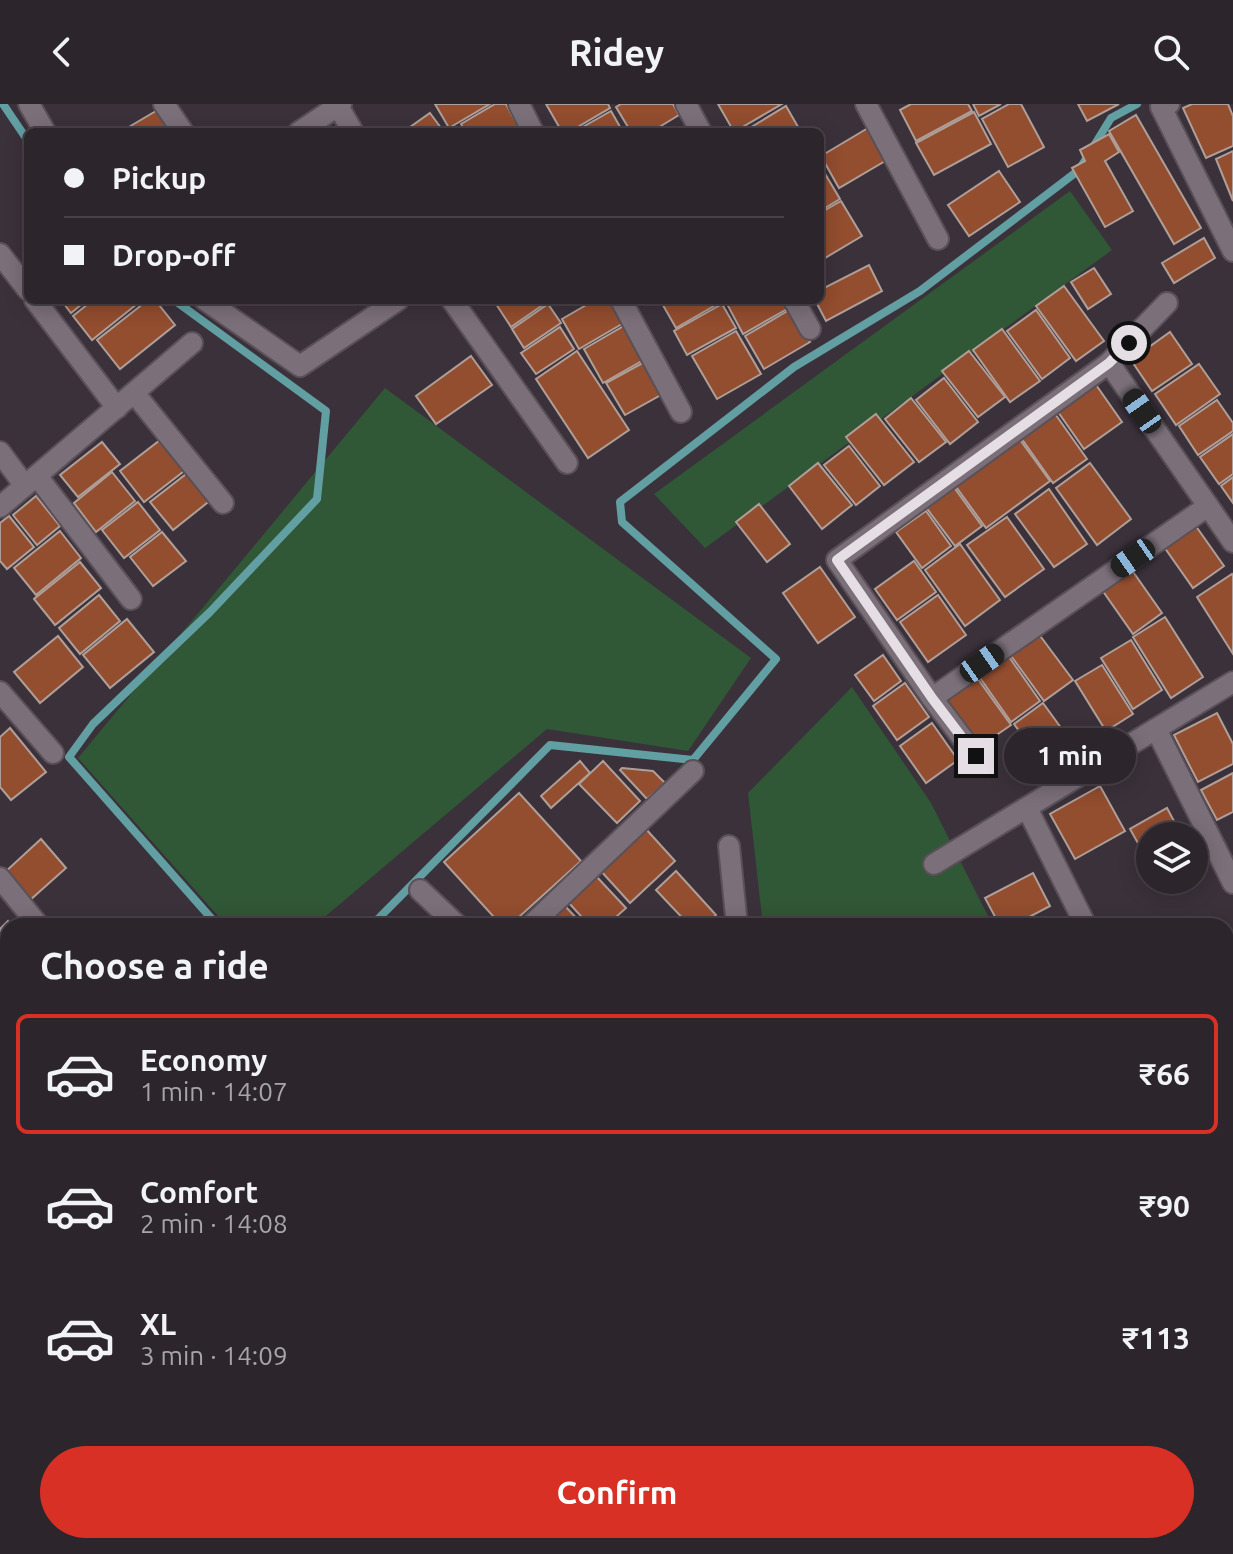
<!DOCTYPE html>
<html lang="en">
<head>
<meta charset="utf-8">
<style>
	:root { --surface:#2c252c; --page:#342d34; --text:#f1f3f6; --muted:#a6a5a9; --line:#484248; --accent:#d93025 }
	body { margin:0; font-family:Ubuntu,sans-serif; background:var(--page); color:var(--text); height:100vh; display:flex; flex-direction:column; font-size:30px; white-space:nowrap }
	* { box-sizing:border-box; margin:0 }
	p { font-size:26px; color:var(--muted) }
	.icon { flex:none; width:44px; height:44px; fill:none; stroke:currentColor; stroke-width:2; stroke-linecap:round; stroke-linejoin:round }
	.map { position:relative; flex:1; overflow:hidden }
	.side { position:absolute; left:0px; top:814px; width:1234px; height:636px; display:flex; flex-direction:column; background:var(--surface); border-radius:24px 24px 0 0; box-shadow:0 4px 20px #0003,0 0 0 2px var(--line) }
	.side>* { flex:none }
	.banner { position:absolute; left:24px; top:24px; width:800px; height:176px; border-radius:12px; box-shadow:0 4px 20px #0003,0 0 0 2px var(--line); display:grid; align-content:center; height:176px; padding:0 40px; background:var(--surface) }
	.controls { position:absolute; left:1136px; top:718px; display:grid; gap:16px }
	.controls a { display:grid; place-items:center; width:72px; height:72px; border-radius:50%; background:var(--surface); box-shadow:0 4px 20px #0003,0 0 0 2px var(--line); font-size:40px }
	.end { position:absolute; width:36px; height:36px; margin:-18px; border:10px solid #e5dee4; background:#111; box-shadow:0 0 0 4px #111 }
	.from { border-radius:50% }
	.bubble { position:absolute; height:56px; border-radius:28px; background:var(--surface); box-shadow:0 4px 20px #0003,0 0 0 2px var(--line); font-size:26px; font-weight:700; line-height:56px; text-align:center }
	.car { position:absolute; width:24px; height:48px; margin:-24px -12px; border-radius:10px; box-shadow:0 0 6px 2px #0007; background:linear-gradient(#222 24%,#8ab4d8 0 40%,#222 0 76%,#8ab4d8 0 86%,#222 0) }
	.banner b { display:flex; align-items:center; gap:28px; height:76px; font-size:30px }
	.banner b+b { border-top:2px solid var(--line) }
	.banner i { width:20px; height:20px; background:var(--text) }
	ul { padding:0; list-style:none }
	li { display:flex; align-items:center; gap:24px; height:120px; margin:0 16px 12px; padding:0 24px; border:4px solid transparent; border-radius:12px }
	li div { flex:1 }
	li b { display:block; font-size:30px }
	li em { font-style:normal; font-weight:700 }
	li.selected { border-color:var(--accent) }
	li>.icon { width:72px; height:72px; stroke-width:1.5 }
	h2 { padding:0 40px; font-size:36px; line-height:96px }
	.cta { display:flex; gap:16px; margin-top:auto; padding:16px 40px }
	.cta a { flex:1; height:92px; border-radius:48px; background:var(--accent); color:#fff; font-size:32px; font-weight:700; line-height:92px; text-align:center }
	header { display:flex; justify-content:space-between; align-items:center; height:104px; padding:0 40px; background:var(--surface); font-size:36px; font-weight:700 }
	.map>svg:first-child { display:block }
	.green { fill:#305736 }
	.lines { fill:none; stroke-linecap:round; stroke-linejoin:round }
	.stream { stroke:#619fa2; stroke-width:8 }
	.building { fill:#934d2f; stroke:#af9f98; stroke-width:2 }
	.street-casing { stroke:#595058; stroke-width:24 }
	.street { stroke:#7b6f7a; stroke-width:20 }
	.route { stroke:#e5dee4; stroke-width:10 }
</style>
</head>
<body>
<header><svg class="icon" aria-label="back" viewBox="0 0 24 24"><path d="M15 5l-7 7 7 7"/></svg>Ridey<svg class="icon" aria-label="search" viewBox="0 0 24 24"><circle cx="10" cy="10" r="6"/><path d="M15 15l6 6"/></svg></header>
<div class="map">
<svg width="1233" height="1450" viewBox="0 0 1233 1450">
	<rect width="100%" height="100%" fill="#3b313b"/>
	<g class="green">
		<path d="M1070,87l42,59 -407,298 -51,-54z"/>
		<path d="M385,284l366,270 -63,93 -141,-22 -233,197h-87l-149,-168z"/>
		<path d="M852,583l79,116 62,123h-230l-15,-133z"/>
	</g>
	<g class="lines">
		<g class="stream">
			<path d="M3,0l25,37"/>
			<path d="M174,196l152,111 -9,88 -107,113 -117,112 -24,33 149,169"/>
			<path d="M371,822l179,-181 143,15 83,-101 -154,-137 -2,-20 174,-135 126,-76 159,-121 32,-52 26,-14"/>
			<path d="M0,1201l8,-7"/>
		</g>
	</g>
	<g class="building">
		<path d="M435,0h55l-41,24z"/>
		<path d="M495,0h11l15,27 -55,1 -5,-8z"/>
		<path d="M546,0h62l2,4 -41,24h-7z"/>
		<path d="M621,0h52l6,11 -28,17h-20l-15,-25z"/>
		<path d="M718,0h64l-48,28z"/>
		<path d="M911,0h57l4,7 -56,30 -16,-31z"/>
		<path d="M973,0h28l-22,12z"/>
		<path d="M1009,0h12l23,43 -36,20 -26,-48z"/>
		<path d="M1078,0h41l-32,17z"/>
		<path d="M1192,0h36l5,12v30l-27,12 -23,-50z"/>
		<path d="M786,2l15,26h-58z"/>
		<path d="M161,4l14,24h-53v-1z"/>
		<path d="M611,7l12,21h-49z"/>
		<path d="M974,8l17,32 -57,31 -18,-32z"/>
		<path d="M430,9l14,19h-41z"/>
		<path d="M1136,11l65,113 -27,16 -65,-113z"/>
		<path d="M873,21l19,32 -53,31 -18,-32z"/>
		<path d="M1109,30l10,18 -14,9 28,50 -28,16 -33,-59 13,-7 -5,-11z"/>
		<path d="M1233,47v50l-17,-42z"/>
		<path d="M999,67l21,31 -51,34 -21,-31z"/>
		<path d="M824,68l16,27 -20,12v-37z"/>
		<path d="M841,97l21,35 -42,25v-48z"/>
		<path d="M1204,134l11,20 -41,25 -12,-20z"/>
		<path d="M869,161l13,26 -56,30 -11,-21h5v-10z"/>
		<path d="M1094,164l17,26 -23,15 -17,-27z"/>
		<path d="M1064,182l40,55 -28,20 -40,-55z"/>
		<path d="M61,196h26l-16,13z"/>
		<path d="M93,196h49l-50,40 -19,-24z"/>
		<path d="M148,196h7l20,25 -55,44 -23,-29z"/>
		<path d="M496,196h50l1,2 -36,25 -17,-26z"/>
		<path d="M595,196h20l12,21 -48,28 -17,-30z"/>
		<path d="M660,196h57l2,3 -43,25z"/>
		<path d="M734,196h48l5,9 -44,25 -16,-30z"/>
		<path d="M548,200l13,19 -37,25 -12,-19z"/>
		<path d="M722,200l14,24 -49,27 -13,-24z"/>
		<path d="M791,205l19,33 -46,27 -19,-33z"/>
		<path d="M1036,206l34,48 -28,21 -35,-48z"/>
		<path d="M627,220l20,34 -44,25 -19,-34z"/>
		<path d="M560,223l14,22 -38,25 -15,-21z"/>
		<path d="M1002,225l38,52 -30,21 -37,-52z"/>
		<path d="M736,227l25,43 -44,25 -25,-43z"/>
		<path d="M1170,228l22,32 -40,27 -21,-31z"/>
		<path d="M577,247l52,79 -41,28 -52,-79z"/>
		<path d="M969,247l36,46 -27,20 -36,-46z"/>
		<path d="M471,252l21,29 -56,39 -20,-28z"/>
		<path d="M648,256l18,32 -41,23 -19,-32z"/>
		<path d="M1199,260l21,30 -44,31 -21,-31z"/>
		<path d="M944,274l34,44 -28,22 -34,-44z"/>
		<path d="M1094,278l28,40 -38,27 -28,-40z"/>
		<path d="M911,294l35,44 -27,20 -34,-43z"/>
		<path d="M1217,296l16,23v8l-35,24 -19,-29z"/>
		<path d="M1053,307l34,48 -34,24 -34,-48z"/>
		<path d="M876,310l38,48 -30,23 -38,-48z"/>
		<path d="M1233,330v40l-14,10 -19,-27z"/>
		<path d="M164,333l24,31 -44,34 -24,-31z"/>
		<path d="M1018,333l32,44 -64,47 -32,-44z"/>
		<path d="M102,338l18,22 -42,33 -18,-22z"/>
		<path d="M849,342l31,40 -24,19 -32,-40z"/>
		<path d="M818,359l34,42 -30,24 -33,-43z"/>
		<path d="M1090,359l41,56 -34,26 -41,-57z"/>
		<path d="M190,367l22,28 -39,31 -23,-28z"/>
		<path d="M112,368l23,29 -39,31 -22,-29z"/>
		<path d="M1233,373v26l-12,-17z"/>
		<path d="M953,382l29,40 -27,20 -30,-40z"/>
		<path d="M1049,385l38,55 -33,23 -39,-53z"/>
		<path d="M36,392l24,30 -23,19 -24,-30z"/>
		<path d="M138,398l22,28 -36,28 -22,-28z"/>
		<path d="M759,400l31,40 -23,18 -31,-40z"/>
		<path d="M926,407l25,35 -29,22 -26,-36z"/>
		<path d="M9,412l25,31 -27,22 -7,-8v-38z"/>
		<path d="M1007,413l37,52 -39,28 -38,-52z"/>
		<path d="M1193,418l31,44 -31,22 -31,-44z"/>
		<path d="M60,427l21,27 -45,37 -22,-27z"/>
		<path d="M162,428l24,29 -33,25 -23,-29z"/>
		<path d="M960,440l40,56 -35,26 -40,-56z"/>
		<path d="M914,457l22,31 -39,28 -22,-31z"/>
		<path d="M80,458l21,26 -46,37 -21,-26z"/>
		<path d="M1129,462l33,47 -29,21 -33,-47z"/>
		<path d="M820,463l35,50 -37,26 -35,-50z"/>
		<path d="M1232,470l1,2v78l-36,-57z"/>
		<path d="M99,491l21,26 -40,33 -21,-26z"/>
		<path d="M938,491l28,40 -38,27 -28,-40z"/>
		<path d="M1165,513l38,60 -32,21 -38,-61z"/>
		<path d="M127,515l27,33 -44,36 -27,-33z"/>
		<path d="M1038,529l35,47 -29,21 -35,-48z"/>
		<path d="M58,532l25,31 -43,36 -26,-31z"/>
		<path d="M1131,536l31,50 -29,19 -32,-51z"/>
		<path d="M1007,550l33,47 -29,21 -33,-47z"/>
		<path d="M883,551l18,26 -27,20 -19,-26z"/>
		<path d="M1102,561l31,49 -27,17 -31,-50z"/>
		<path d="M975,571l36,50 -32,22 -36,-49z"/>
		<path d="M905,579l24,34 -32,23 -24,-34z"/>
		<path d="M1043,599l32,44 -29,21 -32,-44z"/>
		<path d="M1217,609l16,31v20l-35,18 -24,-47z"/>
		<path d="M932,619l26,37 -32,23 -26,-37z"/>
		<path d="M10,624l36,44 -35,28 -11,-13v-50z"/>
		<path d="M580,657l10,12 -39,35 -10,-12z"/>
		<path d="M603,657l37,40 -23,22 -38,-39z"/>
		<path d="M622,664l31,3 12,12 -18,16 -27,-29z"/>
		<path d="M1233,669v39l-16,8 -16,-30z"/>
		<path d="M1100,682l25,45 -50,28 -25,-45z"/>
		<path d="M519,689l62,68 -72,65h-7l-58,-64z"/>
		<path d="M1167,704l15,28h-32v29l-20,-36z"/>
		<path d="M645,724l30,33 -45,42 -30,-33z"/>
		<path d="M41,735l25,29 -37,33 -25,-28z"/>
		<path d="M676,767l40,44 -12,11h-14l-34,-36z"/>
		<path d="M1033,769l17,33 -38,20h-12l-15,-28z"/>
		<path d="M596,772l30,32 -20,18h-16l-22,-24z"/>
		<path d="M564,801l20,21h-43z"/>
		<path d="M8,817l4,5h-4v42l-8,7v-46z"/>
		<path d="M1233,837v46l-7,3v-45z"/>
		<path d="M0,887l8,9v20l-8,7z"/>
		<path d="M1233,887v37l-7,-13v-20z"/>
		<path d="M1226,932l7,14v18l-7,4z"/>
		<path d="M0,999l8,9v14l-8,7z"/>
		<path d="M1233,1008v44l-6,4 -1,-44z"/>
		<path d="M1226,1162l7,11 -1,121 -6,-10z"/>
		<path d="M1233,1346v90l-2,1 -5,-9v-79z"/>
		<path d="M715,1442h39l4,8h-39z"/>
		<path d="M759,1442h35l4,8h-35z"/>
		<path d="M844,1442h38l4,8h-38z"/>
		<path d="M884,1442h38l3,8h-37z"/>
		<path d="M962,1442h38l-16,8h-18z"/>
		<path d="M1025,1442h56l3,8h-55z"/>
		<path d="M1214,1442l3,5 -4,3h-61l-5,-7z"/>
	</g>
	<g class="lines">
		<defs>
			<g id="street">
				<path d="M29,0l16,28"/>
				<path d="M164,0l19,28"/>
				<path d="M519,0l14,28"/>
				<path d="M686,0l15,28"/>
				<path d="M866,0l72,135"/>
				<path d="M1169,0l-8,3 72,144"/>
				<path d="M338,2l15,26"/>
				<path d="M299,28l42,-28"/>
				<path d="M0,150l28,36"/>
				<path d="M35,196l82,108"/>
				<path d="M205,196l95,66 98,-66"/>
				<path d="M452,196l115,163"/>
				<path d="M621,196l60,112"/>
				<path d="M794,196l16,29"/>
				<path d="M1109,259l124,179"/>
				<path d="M135,290l88,109"/>
				<path d="M0,348l25,34"/>
				<path d="M37,372l94,123"/>
				<path d="M0,403l192,-164"/>
				<path d="M0,588l53,61"/>
				<path d="M932,594l276,-192"/>
				<path d="M1156,625l77,154"/>
				<path d="M976,652l-44,-58 -95,-138 272,-197 58,-60"/>
				<path d="M1027,704l59,118"/>
				<path d="M729,742l8,80"/>
				<path d="M934,760l299,-182"/>
				<path d="M0,774l39,48"/>
				<path d="M420,786l38,36"/>
				<path d="M530,822l163,-155"/>
				<path d="M1226,1104l7,14"/>
				<path d="M1226,1313l7,11"/>
				<path d="M0,1327l8,-9"/>
				<path d="M602,1442l4,8"/>
				<path d="M943,1442l4,8"/>
				<path d="M1089,1442l3,8"/>
				<path d="M75,1450l9,-8"/>
				<path d="M276,1450l10,-8"/>
				<path d="M665,1450l17,-8"/>
			</g>
		</defs>
		<use href="#street" class="street-casing"/>
		<use href="#street" class="street"/>
	</g>
	<g class="lines">
		<path class="route" d="M976,652l-44,-58 -95,-138 272,-197 20,-20"/>
	</g>
</svg>
<div class="controls">
<a><svg class="icon" aria-label="layers" viewBox="0 0 24 24"><path d="M12 4l9 5-9 5-9-5zM3 14l9 5 9-5"/></svg></a>
</div>
<i class="end from" style="left:1129px;top:239px"></i>
<i class="end" style="left:976px;top:652px"></i>
<div class="bubble" style="left:1004px;top:624px;width:132px">1 min</div>
<i class="car" style="left:1142px;top:307px;rotate:325deg"></i>
<i class="car" style="left:1133px;top:454px;rotate:235deg"></i>
<i class="car" style="left:982px;top:559px;rotate:55deg"></i>
<div class="banner">
<b><i class="from"></i>Pickup</b>
<b><i></i>Drop-off</b>
</div>
<section class="side">
<h2>Choose a ride</h2>
<ul>
<li class="selected"><svg class="icon" aria-label="car" viewBox="0 0 24 24"><path d="M5 17H2v-5l4-1 3-4h7l3 4 3 1v5h-3M9 17h6M6 11h13"/><circle cx="7" cy="17" r="2"/><circle cx="17" cy="17" r="2"/></svg><div><b>Economy</b><p>1 min · 14:07</p></div><em>₹66</em></li>
<li><svg class="icon" aria-label="car" viewBox="0 0 24 24"><path d="M5 17H2v-5l4-1 3-4h7l3 4 3 1v5h-3M9 17h6M6 11h13"/><circle cx="7" cy="17" r="2"/><circle cx="17" cy="17" r="2"/></svg><div><b>Comfort</b><p>2 min · 14:08</p></div><em>₹90</em></li>
<li><svg class="icon" aria-label="car" viewBox="0 0 24 24"><path d="M5 17H2v-5l4-1 3-4h7l3 4 3 1v5h-3M9 17h6M6 11h13"/><circle cx="7" cy="17" r="2"/><circle cx="17" cy="17" r="2"/></svg><div><b>XL</b><p>3 min · 14:09</p></div><em>₹113</em></li>
</ul>
<div class="cta"><a>Confirm</a></div>
</section>
</div>
</body>
</html>
